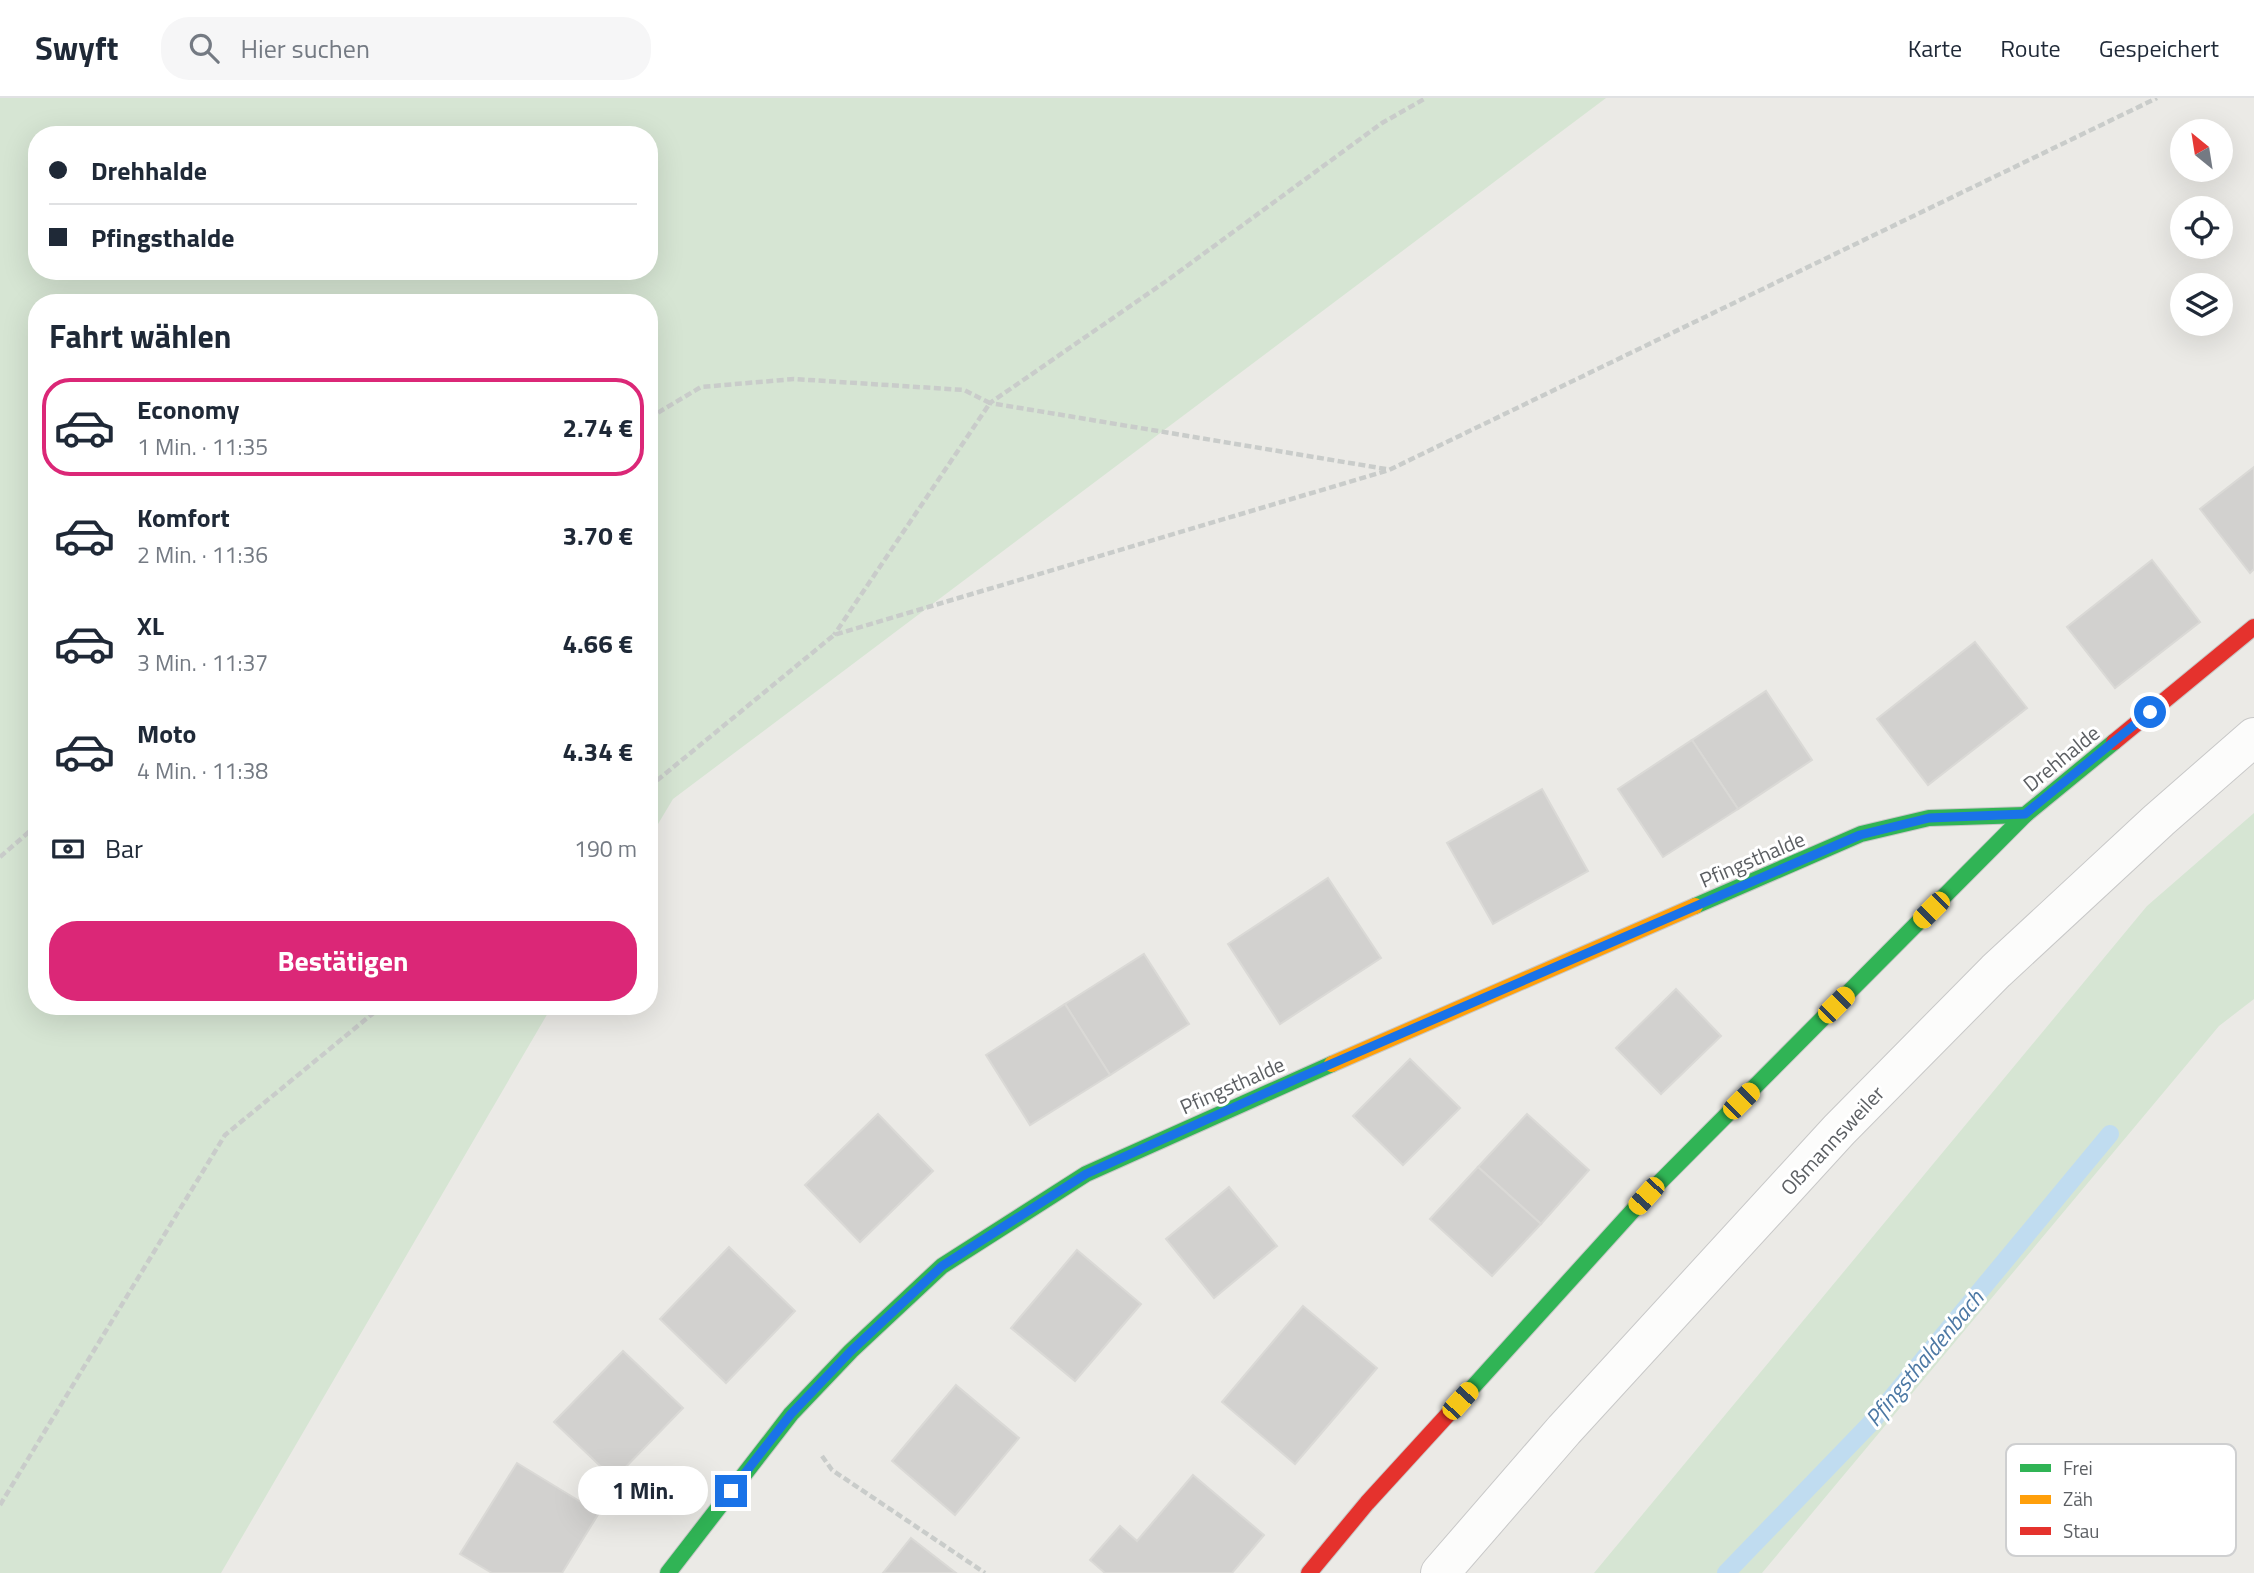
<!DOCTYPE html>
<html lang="de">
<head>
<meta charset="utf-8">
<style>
	:root { --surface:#fff; --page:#f6f6f7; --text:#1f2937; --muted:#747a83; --line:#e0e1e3; --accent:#db2777 }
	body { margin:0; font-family:"Titillium Web",sans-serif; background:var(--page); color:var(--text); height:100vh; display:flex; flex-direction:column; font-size:26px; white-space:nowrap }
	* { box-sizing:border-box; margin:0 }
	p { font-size:23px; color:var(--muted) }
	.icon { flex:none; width:38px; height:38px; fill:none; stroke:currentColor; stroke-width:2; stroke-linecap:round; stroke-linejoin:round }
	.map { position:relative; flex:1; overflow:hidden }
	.panel { position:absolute; left:28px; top:196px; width:630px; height:721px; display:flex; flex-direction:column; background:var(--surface); border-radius:28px; box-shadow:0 7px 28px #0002 }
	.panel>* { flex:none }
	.top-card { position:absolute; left:28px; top:28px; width:630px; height:154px; border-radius:28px; box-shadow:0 7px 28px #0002; display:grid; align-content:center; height:154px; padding:0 21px; background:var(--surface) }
	.needle { width:46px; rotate:330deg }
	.tools { position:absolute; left:2170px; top:21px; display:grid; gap:14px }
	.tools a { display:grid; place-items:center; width:63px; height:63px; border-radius:50%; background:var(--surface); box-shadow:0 7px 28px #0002; font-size:35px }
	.end { position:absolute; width:32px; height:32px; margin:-16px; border:9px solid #1a73e8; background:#fff; box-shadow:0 0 0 4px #fff }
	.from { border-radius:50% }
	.bubble { position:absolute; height:49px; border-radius:24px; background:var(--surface); box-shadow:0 7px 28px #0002; font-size:23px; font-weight:700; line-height:49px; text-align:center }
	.car { position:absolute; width:21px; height:42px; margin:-21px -10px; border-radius:9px; box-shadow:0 0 5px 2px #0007; background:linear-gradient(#f5c518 24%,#345 0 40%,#f5c518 0 76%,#345 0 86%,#f5c518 0) }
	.top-card b { display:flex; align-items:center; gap:24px; height:66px; font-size:26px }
	.top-card b+b { border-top:2px solid var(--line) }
	.top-card i { width:18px; height:18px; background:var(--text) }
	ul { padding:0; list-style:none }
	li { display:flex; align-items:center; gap:21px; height:98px; margin:0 14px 10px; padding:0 7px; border:4px solid transparent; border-radius:28px }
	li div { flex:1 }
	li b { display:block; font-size:26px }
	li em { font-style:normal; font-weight:700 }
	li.selected { border-color:var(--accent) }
	li>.icon { width:63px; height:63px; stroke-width:1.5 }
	h2 { padding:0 21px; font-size:32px; line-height:84px }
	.pay { display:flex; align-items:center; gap:18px; height:77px; padding:0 21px; font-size:26px }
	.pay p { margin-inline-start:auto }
	.action { display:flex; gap:14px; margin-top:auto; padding:14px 21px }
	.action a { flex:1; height:80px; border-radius:28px; background:var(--accent); color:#fff; font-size:28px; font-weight:700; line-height:80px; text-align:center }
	header { display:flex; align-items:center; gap:42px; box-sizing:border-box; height:98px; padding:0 35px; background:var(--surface); border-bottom:2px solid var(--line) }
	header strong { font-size:33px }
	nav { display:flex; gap:38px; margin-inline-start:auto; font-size:24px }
	.search { width:490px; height:63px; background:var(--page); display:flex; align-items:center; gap:18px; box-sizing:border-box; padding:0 24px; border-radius:28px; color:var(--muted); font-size:26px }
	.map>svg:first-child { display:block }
	.green { fill:#d6e5d3; fill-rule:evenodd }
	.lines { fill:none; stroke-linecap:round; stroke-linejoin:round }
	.stream { stroke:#c0dcf0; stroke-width:18 }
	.building { fill:#d2d1cf; stroke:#dad9d6; stroke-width:2 }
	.street-casing { stroke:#c8c8c8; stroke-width:40 }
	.fast-casing { stroke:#c8c8c7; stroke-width:18 }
	.slow-casing { stroke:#c8c8c7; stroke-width:18 }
	.jam-casing { stroke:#c8c8c7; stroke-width:18 }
	.path { stroke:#c9ccca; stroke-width:4.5; stroke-dasharray:7 3.5; stroke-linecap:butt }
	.street { stroke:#fcfcfb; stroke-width:38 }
	.fast { stroke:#30b455; stroke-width:16 }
	.slow { stroke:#ff9f0a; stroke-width:16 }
	.jam { stroke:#e5322d; stroke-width:16 }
	.route { stroke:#1a73e8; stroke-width:9 }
	.labels { text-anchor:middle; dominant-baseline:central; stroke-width:6; stroke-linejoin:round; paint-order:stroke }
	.street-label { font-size:21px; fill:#5c5f63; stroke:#fff }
	.water-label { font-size:23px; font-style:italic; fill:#4c78a4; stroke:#fff }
	.key { fill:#fff; stroke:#cecfd0; stroke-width:2 }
	.key-label { font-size:19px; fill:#5c5f63 }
</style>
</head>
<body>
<header>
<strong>Swyft</strong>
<div class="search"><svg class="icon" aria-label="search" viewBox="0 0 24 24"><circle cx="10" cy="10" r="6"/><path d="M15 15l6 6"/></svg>Hier suchen</div>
<nav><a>Karte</a><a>Route</a><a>Gespeichert</a></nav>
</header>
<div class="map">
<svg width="2254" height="1475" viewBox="0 0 2254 1475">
	<rect width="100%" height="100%" fill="#ebeae6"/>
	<g class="green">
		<path d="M0,0h1606l-933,701 -24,40v-536h-612v703h515l-331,567h-221zM37,37h612v136h-612z"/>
		<path d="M2254,715v186l-35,27 -457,547h-168l553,-667z"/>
	</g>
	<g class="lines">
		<path class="stream" d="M1726,1475l143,-148 241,-291"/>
	</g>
	<g class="building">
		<path d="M2254,369v102l-4,4 -50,-64z"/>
		<path d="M2152,462l48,62 -85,66 -48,-61z"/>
		<path d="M1975,544l52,66 -99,77 -51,-66z"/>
		<path d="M1766,593l46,69 -74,49 -46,-69z"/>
		<path d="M1692,642l46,69 -75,48 -45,-68z"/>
		<path d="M1542,691l46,82 -95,53 -46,-81z"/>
		<path d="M1328,780l53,80 -101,66 -52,-80z"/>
		<path d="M1144,856l45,70 -79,51 -45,-71z"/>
		<path d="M1676,891l45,47 -60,58 -45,-46z"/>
		<path d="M1065,906l45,71 -80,50 -44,-70z"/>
		<path d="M1410,961l50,49 -57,57 -50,-49z"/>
		<path d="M878,1016l55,57 -73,71 -55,-57z"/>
		<path d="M1527,1016l62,56 -48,54 -63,-57z"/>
		<path d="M1478,1069l63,57 -49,52 -62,-57z"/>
		<path d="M1229,1089l48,59 -63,52 -48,-59z"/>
		<path d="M729,1149l66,64 -69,72 -66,-64z"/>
		<path d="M1077,1152l64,54 -66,77 -64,-53z"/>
		<path d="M1303,1208l74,62 -82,96 -73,-62z"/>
		<path d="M623,1253l60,57 -69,71 -60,-57z"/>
		<path d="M956,1287l63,53 -64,77 -63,-54z"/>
		<path d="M517,1365l82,50 -37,60h-70l-32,-19z"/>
		<path d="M1193,1377l71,60 -32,38h-127l-15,-13 30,-34 17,15z"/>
		<path d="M911,1440l45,35h-73z"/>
	</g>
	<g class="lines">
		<defs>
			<path id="street" d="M1440,1475l124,-143 275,-300 157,-159 163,-151 95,-83"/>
			<g id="fast">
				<path d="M1695,808l166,-72 68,-16 96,-3"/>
				<path d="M1463,1300l183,-202 379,-381 89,-73"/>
				<path d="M668,1475l123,-159 60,-63 91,-85 144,-92 246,-110"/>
			</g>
			<path id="slow" d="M1332,966l363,-158"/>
			<g id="jam">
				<path d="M2114,644l140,-115"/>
				<path d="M1309,1475l58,-70 96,-105"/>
			</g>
		</defs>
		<use href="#street" class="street-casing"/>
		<use href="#fast" class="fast-casing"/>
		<use href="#slow" class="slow-casing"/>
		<use href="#jam" class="jam-casing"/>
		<g class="path">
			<path d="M649,320l52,-31 93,-8 170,11 26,13 -156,232"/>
			<path d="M1386,371l-396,-66 175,-121 217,-159 44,-25"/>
			<path d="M649,689l185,-152 555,-165 768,-372"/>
			<path d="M0,759l37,-32"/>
			<path d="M822,1358l10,14 153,103"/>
			<path d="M0,1407l225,-370 157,-129"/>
		</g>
		<use href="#street" class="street"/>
		<use href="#fast" class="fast"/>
		<use href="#slow" class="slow"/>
		<use href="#jam" class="jam"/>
	</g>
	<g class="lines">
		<path class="route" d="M731,1393l60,-77 60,-63 91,-85 144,-92 215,-97 559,-242 69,-17 96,-4 125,-102"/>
	</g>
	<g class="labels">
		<g class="street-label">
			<text transform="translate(2061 660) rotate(-39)">Drehhalde</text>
			<text transform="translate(1752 761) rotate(-23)">Pfingsthalde</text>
			<text transform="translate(1232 987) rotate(-24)">Pfingsthalde</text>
			<text transform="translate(1832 1042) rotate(-47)">Oßmannsweiler</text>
		</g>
		<g class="water-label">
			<text transform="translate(1924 1260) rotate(-50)">Pfingsthaldenbach</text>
		</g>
	</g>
	<rect x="2006" y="1346" width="230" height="112" rx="10" class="key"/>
	<rect x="2020" y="1366" width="31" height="8" fill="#30b455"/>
	<rect x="2020" y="1397" width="31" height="9" fill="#ff9f0a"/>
	<rect x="2020" y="1429" width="31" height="8" fill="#e5322d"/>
	<g class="key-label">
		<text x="2063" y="1377">Frei</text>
		<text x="2063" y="1408">Zäh</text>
		<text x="2063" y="1440">Stau</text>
	</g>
</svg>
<div class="tools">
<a><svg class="needle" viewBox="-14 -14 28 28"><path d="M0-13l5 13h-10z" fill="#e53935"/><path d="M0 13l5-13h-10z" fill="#747a83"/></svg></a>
<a><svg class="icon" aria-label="locate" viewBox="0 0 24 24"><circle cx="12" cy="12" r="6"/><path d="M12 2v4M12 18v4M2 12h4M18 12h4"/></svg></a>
<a><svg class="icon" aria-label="layers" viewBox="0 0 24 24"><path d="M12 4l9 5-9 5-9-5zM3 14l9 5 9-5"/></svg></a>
</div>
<i class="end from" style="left:2150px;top:614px"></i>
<i class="end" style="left:731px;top:1393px"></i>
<div class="bubble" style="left:578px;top:1368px;width:130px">1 Min.</div>
<i class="car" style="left:1931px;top:812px;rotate:225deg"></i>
<i class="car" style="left:1836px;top:907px;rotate:45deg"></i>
<i class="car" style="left:1741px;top:1003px;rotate:45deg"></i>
<i class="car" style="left:1646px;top:1098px;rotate:222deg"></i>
<i class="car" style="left:1460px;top:1303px;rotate:42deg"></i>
<div class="top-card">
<b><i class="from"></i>Drehhalde</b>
<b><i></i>Pfingsthalde</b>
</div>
<section class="panel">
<h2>Fahrt wählen</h2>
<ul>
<li class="selected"><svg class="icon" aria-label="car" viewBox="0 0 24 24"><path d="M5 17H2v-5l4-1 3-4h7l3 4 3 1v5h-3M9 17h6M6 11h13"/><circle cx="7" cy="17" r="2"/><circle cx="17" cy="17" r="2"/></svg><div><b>Economy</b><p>1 Min. · 11:35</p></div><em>2.74 €</em></li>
<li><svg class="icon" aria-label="car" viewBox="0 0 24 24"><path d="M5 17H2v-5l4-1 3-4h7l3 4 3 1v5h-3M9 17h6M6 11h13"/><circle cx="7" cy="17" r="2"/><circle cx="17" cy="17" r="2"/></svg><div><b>Komfort</b><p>2 Min. · 11:36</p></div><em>3.70 €</em></li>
<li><svg class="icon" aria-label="car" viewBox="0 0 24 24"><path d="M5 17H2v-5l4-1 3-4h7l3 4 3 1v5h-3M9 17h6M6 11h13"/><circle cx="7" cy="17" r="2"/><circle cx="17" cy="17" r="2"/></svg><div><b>XL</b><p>3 Min. · 11:37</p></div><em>4.66 €</em></li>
<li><svg class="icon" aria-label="car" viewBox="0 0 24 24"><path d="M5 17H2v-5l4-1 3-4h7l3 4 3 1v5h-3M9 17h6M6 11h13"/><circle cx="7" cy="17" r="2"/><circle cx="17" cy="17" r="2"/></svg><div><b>Moto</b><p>4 Min. · 11:38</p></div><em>4.34 €</em></li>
</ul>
<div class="pay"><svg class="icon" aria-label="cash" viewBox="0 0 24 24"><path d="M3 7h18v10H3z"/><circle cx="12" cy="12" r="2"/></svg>Bar<p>190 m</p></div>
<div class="action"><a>Bestätigen</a></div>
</section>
</div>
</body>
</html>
